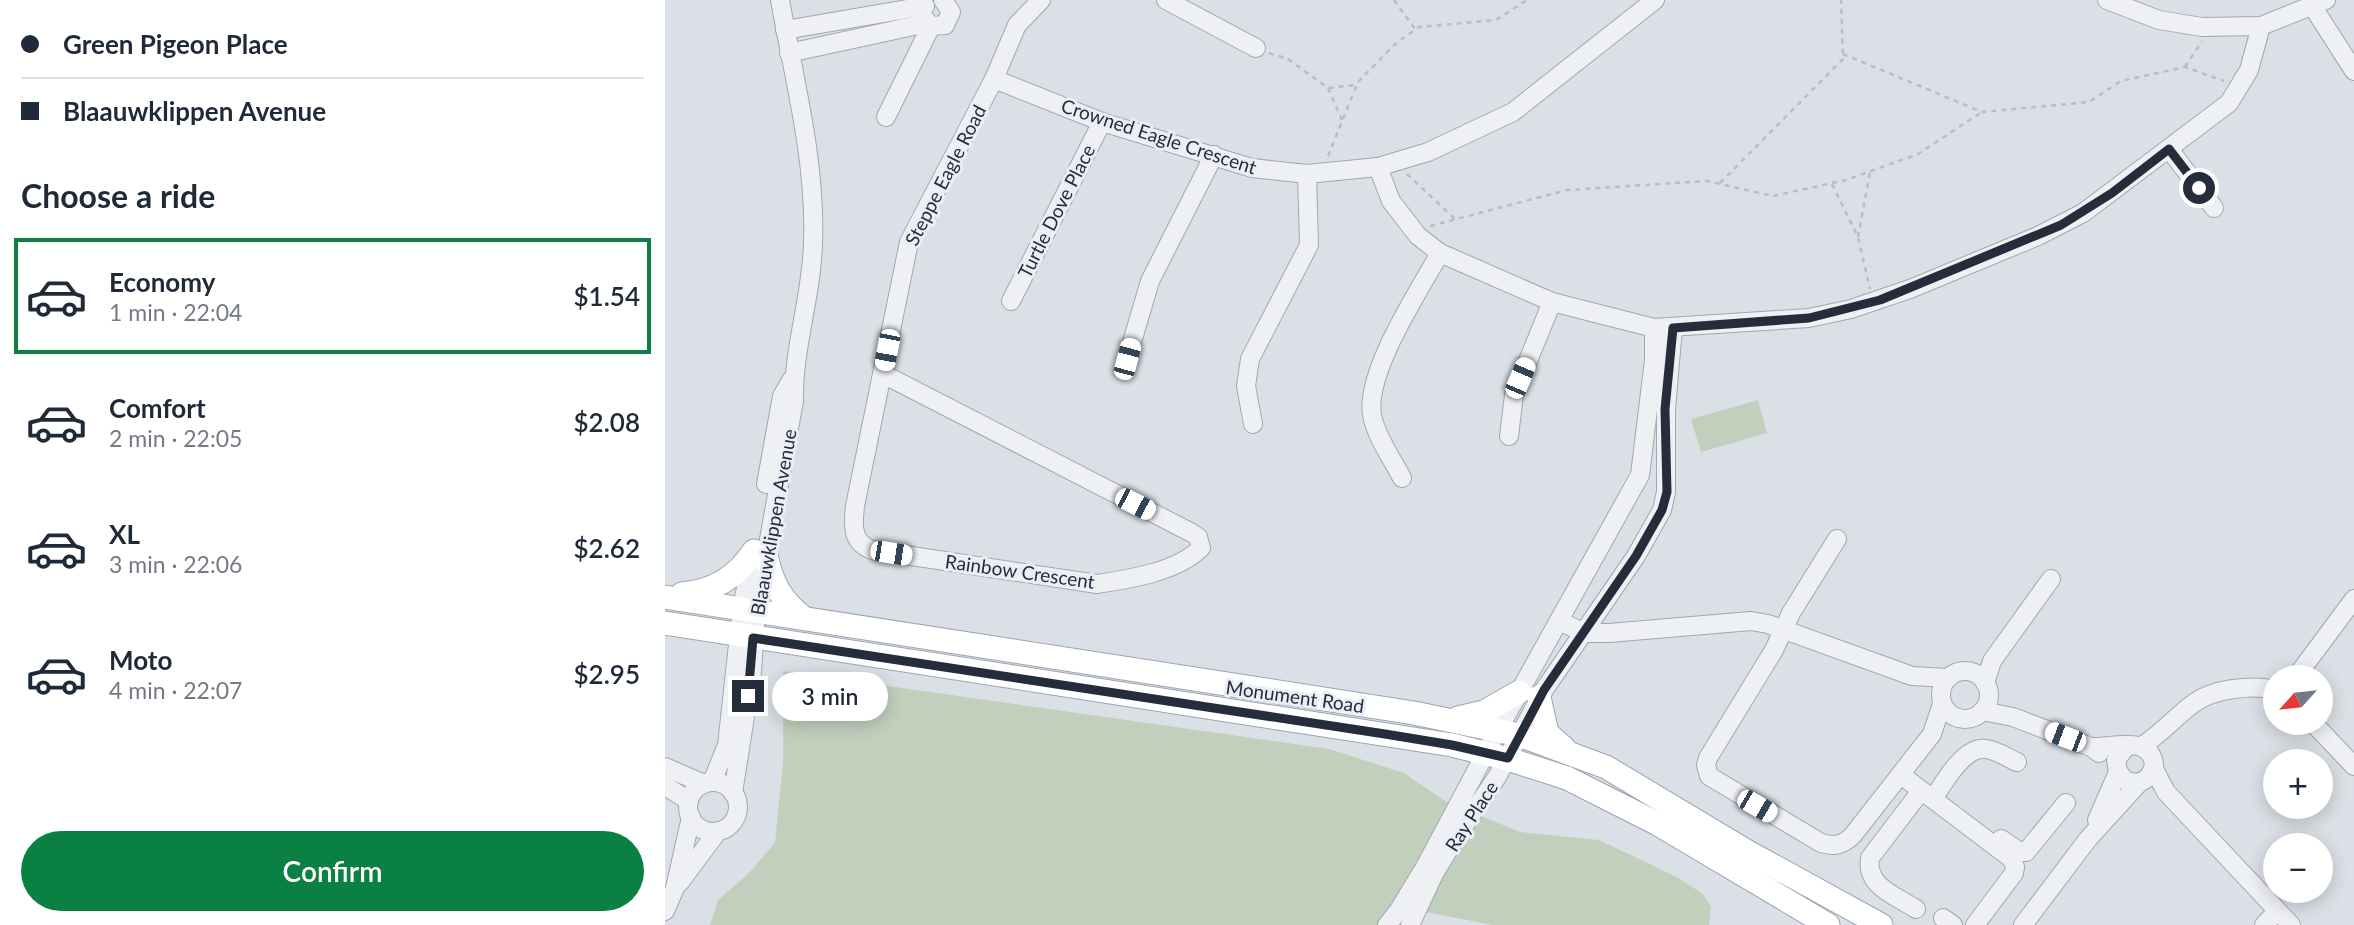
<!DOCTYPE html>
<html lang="en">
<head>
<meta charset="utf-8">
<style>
	:root { --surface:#fff; --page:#f6f6f7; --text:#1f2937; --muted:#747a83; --line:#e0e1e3; --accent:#0b8043 }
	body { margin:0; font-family:Lato,sans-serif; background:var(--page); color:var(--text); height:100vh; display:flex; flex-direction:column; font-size:26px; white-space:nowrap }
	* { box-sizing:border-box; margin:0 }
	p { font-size:23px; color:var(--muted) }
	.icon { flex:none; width:38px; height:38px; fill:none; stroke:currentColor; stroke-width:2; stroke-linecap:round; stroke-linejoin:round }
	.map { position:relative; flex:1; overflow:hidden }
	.panel { display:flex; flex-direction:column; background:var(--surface); width:665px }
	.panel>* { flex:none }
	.banner { display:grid; align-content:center; height:154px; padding:0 21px; background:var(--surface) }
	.needle { width:46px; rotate:243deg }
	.tools { position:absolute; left:1598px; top:665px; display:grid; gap:14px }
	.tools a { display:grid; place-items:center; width:70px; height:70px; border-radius:50%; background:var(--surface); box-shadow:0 4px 18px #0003; font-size:35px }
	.end { position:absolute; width:32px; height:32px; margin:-16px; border:9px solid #252d3c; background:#fff; box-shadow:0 0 0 4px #fff }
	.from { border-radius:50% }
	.bubble { position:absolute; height:49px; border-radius:24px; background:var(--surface); box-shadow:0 4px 18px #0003; font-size:23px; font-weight:600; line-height:49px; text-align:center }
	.car { position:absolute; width:21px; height:42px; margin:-21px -10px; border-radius:9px; box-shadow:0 0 5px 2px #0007; background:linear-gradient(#fff 24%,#345 0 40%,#fff 0 76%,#345 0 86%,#fff 0) }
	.banner b { display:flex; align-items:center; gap:24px; height:66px; font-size:26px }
	.banner b+b { border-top:2px solid var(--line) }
	.banner i { width:18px; height:18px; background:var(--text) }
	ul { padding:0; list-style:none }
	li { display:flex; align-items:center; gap:21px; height:116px; margin:0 14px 10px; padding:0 7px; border:4px solid transparent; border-radius:0px }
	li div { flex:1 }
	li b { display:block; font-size:26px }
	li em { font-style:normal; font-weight:600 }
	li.on { border-color:var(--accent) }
	li>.icon { width:63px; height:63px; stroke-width:1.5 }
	h2 { padding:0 21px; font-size:32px; line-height:84px }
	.primary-button { display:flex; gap:14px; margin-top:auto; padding:14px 21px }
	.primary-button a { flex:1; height:80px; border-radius:42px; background:var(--accent); color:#fff; font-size:28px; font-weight:600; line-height:80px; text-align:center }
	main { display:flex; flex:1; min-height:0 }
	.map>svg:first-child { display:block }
	.green { fill:#c1d0bc }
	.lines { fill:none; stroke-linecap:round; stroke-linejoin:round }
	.minor-casing { stroke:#a1a7b0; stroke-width:20 }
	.major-casing { stroke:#9ba4b2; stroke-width:25 }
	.path { stroke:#babdc4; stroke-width:2.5; stroke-dasharray:5 5; stroke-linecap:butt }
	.minor { stroke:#eef0f4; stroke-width:18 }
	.major { stroke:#fff; stroke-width:23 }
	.route { stroke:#252d3c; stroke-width:9 }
	.labels { text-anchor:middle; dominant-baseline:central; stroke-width:6; stroke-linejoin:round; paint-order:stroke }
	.street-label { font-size:19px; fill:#252d3c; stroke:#ebeef4 }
</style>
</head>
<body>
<main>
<section class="panel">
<div class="banner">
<b><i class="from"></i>Green Pigeon Place</b>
<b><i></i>Blaauwklippen Avenue</b>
</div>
<h2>Choose a ride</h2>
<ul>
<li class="on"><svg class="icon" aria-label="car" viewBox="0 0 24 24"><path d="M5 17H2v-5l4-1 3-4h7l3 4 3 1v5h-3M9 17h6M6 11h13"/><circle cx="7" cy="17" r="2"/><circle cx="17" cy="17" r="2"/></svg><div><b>Economy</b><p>1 min · 22:04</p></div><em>$1.54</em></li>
<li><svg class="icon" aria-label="car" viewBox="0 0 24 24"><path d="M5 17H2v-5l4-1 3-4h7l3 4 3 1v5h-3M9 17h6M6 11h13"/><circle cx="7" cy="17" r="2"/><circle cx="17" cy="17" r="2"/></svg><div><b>Comfort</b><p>2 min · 22:05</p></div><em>$2.08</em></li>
<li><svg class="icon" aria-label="car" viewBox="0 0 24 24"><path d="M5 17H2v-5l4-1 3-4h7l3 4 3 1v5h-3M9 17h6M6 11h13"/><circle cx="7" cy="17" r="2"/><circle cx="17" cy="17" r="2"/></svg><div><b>XL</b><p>3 min · 22:06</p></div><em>$2.62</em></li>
<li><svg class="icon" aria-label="car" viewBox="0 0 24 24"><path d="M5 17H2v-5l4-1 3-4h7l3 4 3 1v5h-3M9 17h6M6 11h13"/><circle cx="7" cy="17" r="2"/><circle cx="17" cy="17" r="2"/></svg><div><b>Moto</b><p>4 min · 22:07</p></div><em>$2.95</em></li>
</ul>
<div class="primary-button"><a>Confirm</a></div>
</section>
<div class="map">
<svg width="1689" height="925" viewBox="0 0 1689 925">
	<rect width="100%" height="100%" fill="#dbe0e6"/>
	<g class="green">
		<path d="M1093,400l9,33 -66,19 -10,-33z"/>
		<path d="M118,671l546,78 75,24 41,28 75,31 79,8 78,37 26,17 8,13 -2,18h-216l-83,-16 -15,16h-685l8,-25 29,-25 28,-32 8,-81z"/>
	</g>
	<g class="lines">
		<defs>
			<g id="minor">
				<path d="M501,0l90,48"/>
				<path d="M1442,0l52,20 43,7 59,-1 65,-26"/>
				<path d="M1648,7l41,64"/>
				<path d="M259,18l7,8 14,-1 6,-13 -8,-12"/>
				<path d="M120,30l140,-24"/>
				<path d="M124,53l138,-30"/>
				<path d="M329,79l108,43 150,46 55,6 71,-7 50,-15 85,-40 142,-112"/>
				<path d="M221,117l45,-91"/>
				<path d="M1504,149l45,59"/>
				<path d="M713,167l13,34 27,35 22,17 112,49 102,26 155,-10 42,-9 59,-20 128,-53 45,-23 146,-110 20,-33 12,-44"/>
				<path d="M346,301l91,-179"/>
				<path d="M462,359l23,-78 64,-126"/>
				<path d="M218,374l309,159 6,4 3,11c-24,24 -72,31 -104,36l-225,-34c-21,-8 -19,-25 -17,-44l54,-264 85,-163 23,-54 24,-25"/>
				<path d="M588,424l-7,-38 4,-27 59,-114 -2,-71"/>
				<path d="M844,436l5,-41 38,-93"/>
				<path d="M737,478c-10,-19 -26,-42 -30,-63 -7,-43 47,-124 68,-162"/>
				<path d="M101,484l16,-88 10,-17"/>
				<path d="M1172,539l-46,74 -17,37 -66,108 -2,7 3,11 112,67c14,4 22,2 32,-8l79,-101 10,-30"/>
				<path d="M894,621l26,12h24l142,-12 17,3 144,52 36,2"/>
				<circle cx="1300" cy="695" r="24"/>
				<path d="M1631,677l58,-78"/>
				<path d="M1320,683l7,-22 59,-82"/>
				<path d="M1317,711l31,6 78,30 8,6"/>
				<path d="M1648,723l41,43"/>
				<path d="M1477,746c20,-13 33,-29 52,-43 19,-14 58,-19 81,-13"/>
				<path d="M1426,747c22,1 59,-12 63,17 -3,15 -13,22 -28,17l-8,-9 -2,-12 11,-14"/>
				<path d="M0,767l39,17"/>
				<path d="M1489,769l12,23 125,133"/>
				<path d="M1236,775l111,84 3,8 -1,6 -39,52"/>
				<path d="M47,782l15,-37 15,-137 11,-56"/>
				<circle cx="48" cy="807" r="25"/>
				<path d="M0,786l24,15"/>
				<path d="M68,793l19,-121 4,-61 38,-210c-1,-54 18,-105 19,-159 3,-81 -19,-163 -33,-242"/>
				<path d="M1272,793c9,-14 28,-47 49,-44 10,1 22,9 31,13"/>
				<path d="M1432,820l21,-48"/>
				<path d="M1336,839l19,13h6l40,-49"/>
				<path d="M15,882l38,-51"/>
				<path d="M1251,909c-20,-13 -51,-23 -46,-51l51,-67"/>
				<path d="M0,911l10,-23 16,-71"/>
				<path d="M1278,918l10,7"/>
				<path d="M722,925l12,-15 26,-43 73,-137 142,-255 14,-115v-32"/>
				<path d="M745,925l25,-53 20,-33 42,-62 47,-87 92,-134 26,-46 4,-18v-83l7,-81"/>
				<path d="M1358,925l65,-86 51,-56"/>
				<path d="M1599,925l13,-14"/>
			</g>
			<g id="major">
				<path d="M101,555c6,28 15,46 38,63"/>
				<path d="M17,594c32,-3 54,-16 72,-43"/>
				<path d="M0,597l749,116 105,22 87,32 142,85 133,73"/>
				<path d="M0,623l697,108 90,14 56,14 59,19 91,46 170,101"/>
				<path d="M874,697l8,36 17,15"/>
				<path d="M793,718l26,-6 35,-20"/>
			</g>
		</defs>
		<use href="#minor" class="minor-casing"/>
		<use href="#major" class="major-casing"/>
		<g class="path">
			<path d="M729,0l21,29"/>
			<path d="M604,53l19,6 40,29 28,-3"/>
			<path d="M1178,54l139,58 107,-10 32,-21 64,-14 39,14"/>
			<path d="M1520,67l17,-26"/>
			<path d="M663,88l14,32"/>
			<path d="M663,156l30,-74 36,-37 25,-18 77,-7 31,-20"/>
			<path d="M742,174l48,45"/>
			<path d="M1055,183l123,-124 -2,-59"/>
			<path d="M1167,184l26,53 12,52"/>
			<path d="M765,226l137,-36 140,-9 66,15 73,-16 72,-26 64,-42"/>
			<path d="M1193,237l12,-65"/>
		</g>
		<use href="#minor" class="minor"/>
		<use href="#major" class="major"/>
	</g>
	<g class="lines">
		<path class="route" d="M83,696l5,-58 632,96 67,11 56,13 36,-68 92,-134 26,-46 5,-18 -2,-83 8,-81 136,-10 71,-18 181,-75 51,-32 57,-44 30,39"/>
	</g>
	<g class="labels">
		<g class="street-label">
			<text transform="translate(494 136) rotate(18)">Crowned Eagle Crescent</text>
			<text transform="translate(280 175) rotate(-63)">Steppe Eagle Road</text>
			<text transform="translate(391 211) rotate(-63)">Turtle Dove Place</text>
			<text transform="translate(108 522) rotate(-80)">Blaauwklippen Avenue</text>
			<text transform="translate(355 571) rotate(8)">Rainbow Crescent</text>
			<text transform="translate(630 696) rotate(8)">Monument Road</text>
			<text transform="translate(806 816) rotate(-57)">Ray Place</text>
		</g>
	</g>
</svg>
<div class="tools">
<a><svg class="needle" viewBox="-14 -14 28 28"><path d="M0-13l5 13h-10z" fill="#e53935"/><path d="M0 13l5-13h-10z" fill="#747a83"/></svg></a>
<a>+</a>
<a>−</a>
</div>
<i class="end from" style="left:1534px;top:188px"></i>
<i class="end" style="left:83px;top:696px"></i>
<div class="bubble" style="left:107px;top:672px;width:116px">3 min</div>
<i class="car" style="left:222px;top:350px;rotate:191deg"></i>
<i class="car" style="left:462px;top:359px;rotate:15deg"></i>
<i class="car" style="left:855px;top:378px;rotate:23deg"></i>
<i class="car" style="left:470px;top:504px;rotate:117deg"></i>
<i class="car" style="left:226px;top:553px;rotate:99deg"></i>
<i class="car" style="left:1400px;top:737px;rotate:291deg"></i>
<i class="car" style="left:1092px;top:806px;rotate:120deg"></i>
</div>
</main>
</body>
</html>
